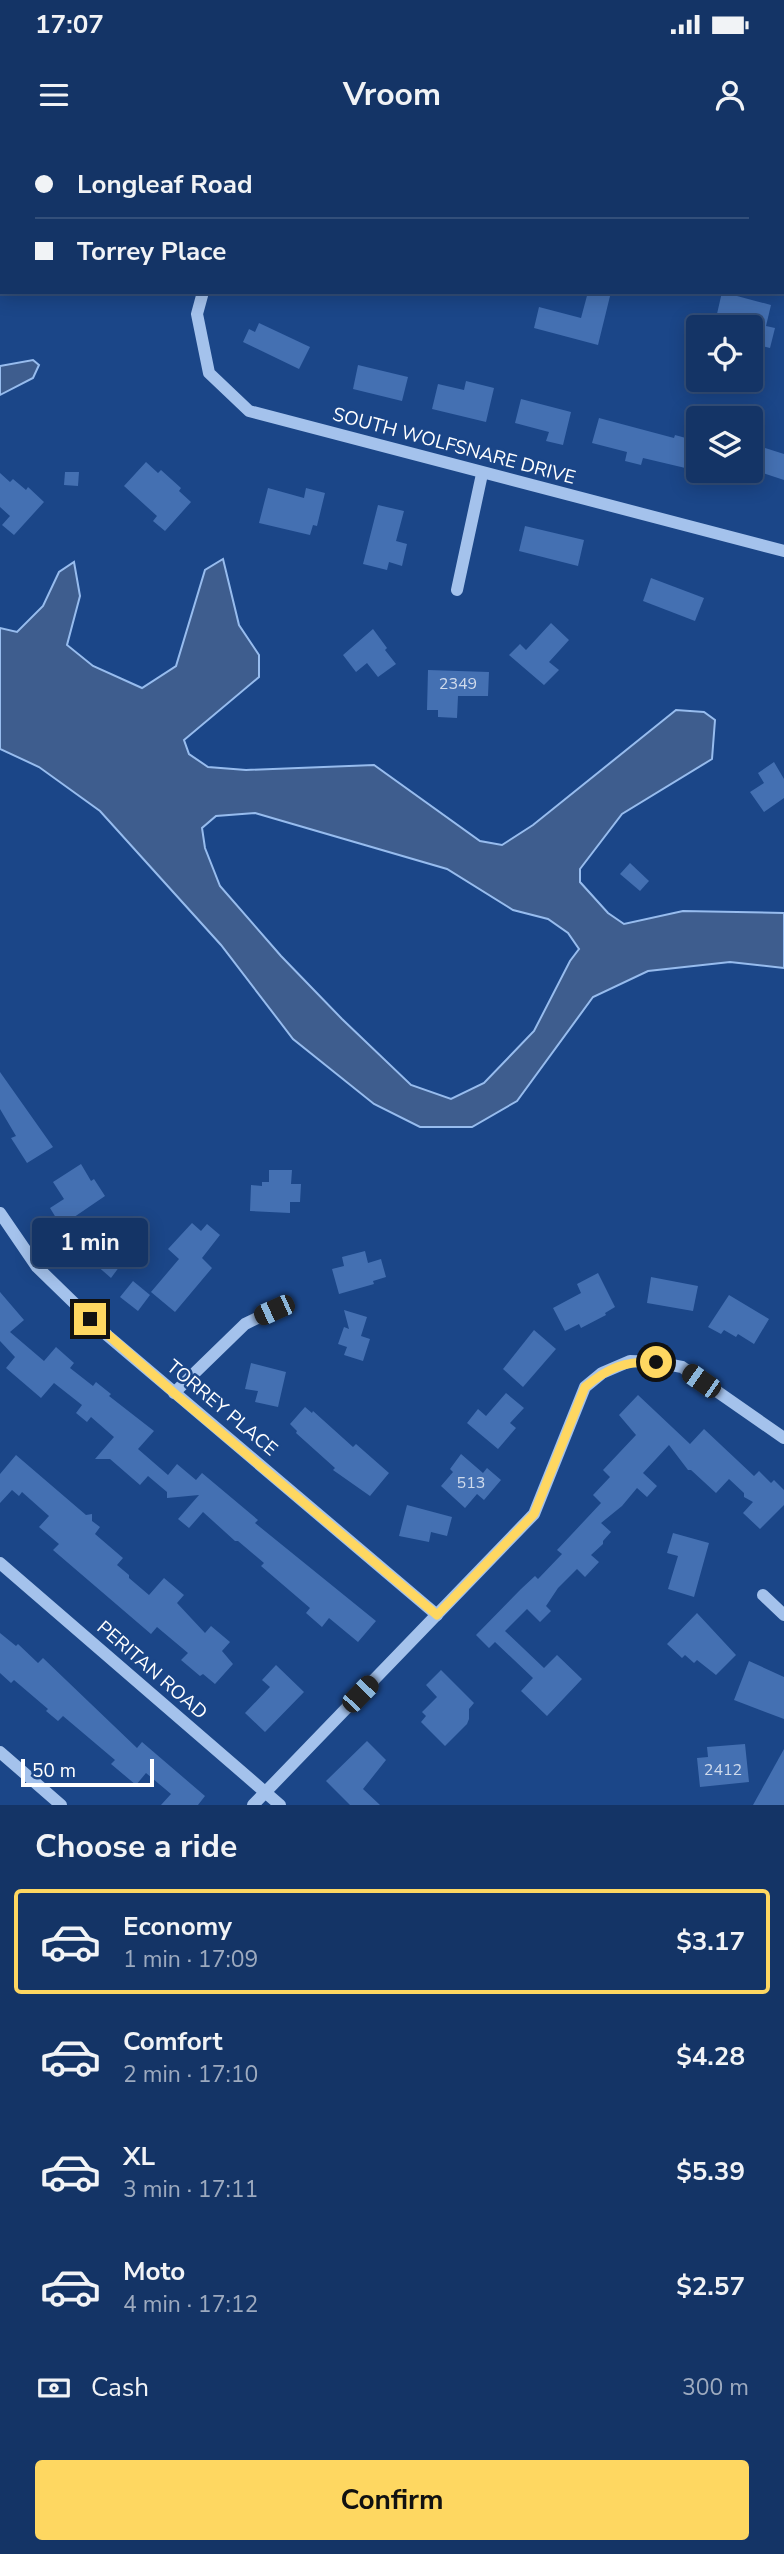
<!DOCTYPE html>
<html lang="en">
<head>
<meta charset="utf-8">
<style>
	:root { --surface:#143466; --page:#1d3c6c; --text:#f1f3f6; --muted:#9daabf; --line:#334f7a; --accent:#fed761 }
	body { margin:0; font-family:"Nunito Sans",sans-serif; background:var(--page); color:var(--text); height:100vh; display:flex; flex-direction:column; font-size:26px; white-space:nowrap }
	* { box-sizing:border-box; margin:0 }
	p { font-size:23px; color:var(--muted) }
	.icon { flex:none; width:38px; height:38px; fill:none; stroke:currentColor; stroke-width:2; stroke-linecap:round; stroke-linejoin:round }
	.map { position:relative; height:1665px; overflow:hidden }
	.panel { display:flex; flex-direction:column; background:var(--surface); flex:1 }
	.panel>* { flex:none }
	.guide { position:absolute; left:0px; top:0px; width:784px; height:154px; box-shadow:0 4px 18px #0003,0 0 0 2px var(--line); display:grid; align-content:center; height:154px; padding:0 35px; background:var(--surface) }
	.buttons { position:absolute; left:686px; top:175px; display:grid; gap:14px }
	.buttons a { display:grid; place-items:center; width:77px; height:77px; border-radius:7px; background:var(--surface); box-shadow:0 4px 18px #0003,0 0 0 2px var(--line); font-size:35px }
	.scale { position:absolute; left:21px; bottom:18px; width:133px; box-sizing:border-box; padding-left:7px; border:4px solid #fff; border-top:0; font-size:19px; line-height:24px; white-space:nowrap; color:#fff; -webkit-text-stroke:5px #1b4688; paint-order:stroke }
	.end { position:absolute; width:32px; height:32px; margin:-16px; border:9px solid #fed761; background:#111; box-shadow:0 0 0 4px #111 }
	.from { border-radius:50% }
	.bubble { position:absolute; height:49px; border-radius:7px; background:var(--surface); box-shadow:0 4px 18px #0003,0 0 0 2px var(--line); font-size:23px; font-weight:700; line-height:49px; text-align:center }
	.car { position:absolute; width:21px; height:42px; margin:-21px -10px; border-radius:9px; box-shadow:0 0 5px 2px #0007; background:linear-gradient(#222 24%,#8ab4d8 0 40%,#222 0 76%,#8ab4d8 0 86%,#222 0) }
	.guide b { display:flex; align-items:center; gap:24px; height:66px; font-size:26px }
	.guide b+b { border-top:2px solid var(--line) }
	.guide i { width:18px; height:18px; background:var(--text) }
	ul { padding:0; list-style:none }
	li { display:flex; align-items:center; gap:21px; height:105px; margin:0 14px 10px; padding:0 21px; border:4px solid transparent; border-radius:7px }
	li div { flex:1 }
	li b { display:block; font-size:26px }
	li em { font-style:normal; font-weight:700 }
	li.current { border-color:var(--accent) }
	li>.icon { width:63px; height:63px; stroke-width:1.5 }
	h2 { padding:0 35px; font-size:32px; line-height:84px }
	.pay { display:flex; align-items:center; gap:18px; height:77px; padding:0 35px; font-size:26px }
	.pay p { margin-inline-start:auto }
	.primary-button { display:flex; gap:14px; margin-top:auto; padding:14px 35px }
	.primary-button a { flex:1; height:80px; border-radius:7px; background:var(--accent); color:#111; font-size:28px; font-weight:700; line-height:80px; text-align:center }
	.status { display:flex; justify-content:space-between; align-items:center; height:49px; padding:0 35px; background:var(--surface); direction:ltr }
	.status svg { height:19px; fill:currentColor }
	header { display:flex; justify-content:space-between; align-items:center; height:91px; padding:0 35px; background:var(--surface); font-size:32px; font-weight:700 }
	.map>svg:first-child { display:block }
	.water { fill:#3e5d8e; stroke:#97bcee; stroke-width:2; fill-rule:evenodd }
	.building { fill:#4470b2 }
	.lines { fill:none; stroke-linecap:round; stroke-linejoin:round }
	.minor { stroke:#a4c2ec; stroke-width:12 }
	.route { stroke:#fed761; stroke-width:9 }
	.labels { text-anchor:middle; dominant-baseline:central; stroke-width:5; stroke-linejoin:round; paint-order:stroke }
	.number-label { font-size:16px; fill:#d0dbec }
	.street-label { font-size:19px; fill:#fff; stroke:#1b4688 }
</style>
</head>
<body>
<div class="status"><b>17:07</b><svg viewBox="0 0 49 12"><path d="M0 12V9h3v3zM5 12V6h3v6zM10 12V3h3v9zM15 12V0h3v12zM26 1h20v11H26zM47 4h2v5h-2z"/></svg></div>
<header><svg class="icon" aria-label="menu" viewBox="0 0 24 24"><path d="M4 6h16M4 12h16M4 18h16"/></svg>Vroom<svg class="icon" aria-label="person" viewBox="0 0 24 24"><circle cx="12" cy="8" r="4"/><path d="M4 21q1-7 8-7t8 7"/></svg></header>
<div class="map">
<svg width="784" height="1665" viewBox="0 0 784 1665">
	<rect width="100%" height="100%" fill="#1b4688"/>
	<g class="water">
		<path d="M33,220l6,5 -6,13 -33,17v-29z"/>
		<path d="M223,419l16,66 20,30v22l-75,63 5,14 19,13 38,3 128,-5 106,76 22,4 31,-20 143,-115 28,2 11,8 -3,39 -90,55 -42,55v13l28,31 16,11 59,-13 101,2v55l-54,-6 -82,9 -55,26 -76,104 -45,26h-52l-46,-23 -81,-65 -72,-94 -121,-134 -61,-44 -39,-18v-121l17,4 26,-26 16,-34 15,-10 6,34 -13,49 26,21 49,22 34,-22 29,-96zM255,673l192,56 66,41 35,9 20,14 11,16 -9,12 -36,70 -50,52 -33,16 -40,-14 -69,-66 -61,-63 -61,-70 -15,-38 -3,-20 14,-12z"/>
	</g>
	<g class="building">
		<path d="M588,152h23l-13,53 -64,-17 5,-21 42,11z"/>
		<path d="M722,152h16l-1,4 34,9 -5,21 9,2 -5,20 -19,-5v-16h-37z"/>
		<path d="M259,183l51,24 -11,22 -56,-27 6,-13 6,3z"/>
		<path d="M358,225l50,12 -6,24 -49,-12z"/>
		<path d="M466,241l28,7 -8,34 -54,-13 6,-25 26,6z"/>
		<path d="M521,259l50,13 -8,33 -17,-4 3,-9 -34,-9z"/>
		<path d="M599,278l75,20 1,-3 18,5 -1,7 6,1v23l-55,-13 -2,7 -16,-4 2,-9 -35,-9z"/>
		<path d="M759,306l25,8v26l-33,-11z"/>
		<path d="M146,322l12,11 3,-3 20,18 -2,3 12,11 -26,29 -12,-10 4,-5 -33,-30z"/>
		<path d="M65,332h14l-1,14 -14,-1z"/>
		<path d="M0,333l10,9 3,-3 13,11 2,-3 16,15 -30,33 -12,-10 8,-9 -10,-9z"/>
		<path d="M268,348l36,10 2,-10 19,5 -8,33 -4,-1 -3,10 -51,-12z"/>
		<path d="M378,365l26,6 -8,30 11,3 -5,22 -13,-4 -2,8 -24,-6z"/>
		<path d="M525,386l59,14 -6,26 -59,-15z"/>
		<path d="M651,438l53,20 -9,23 -52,-20z"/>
		<path d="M551,483l18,17 -20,22 10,8 -15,15 -35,-30 11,-11 6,6z"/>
		<path d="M373,489l14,19 -2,2 11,14 -18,13 -11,-14 -11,9 -13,-17z"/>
		<path d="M428,530l61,2 -1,24h-30l-1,22 -19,-1v-7h-11z"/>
		<path d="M774,622l10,17v19l-20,14 -14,-20 14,-9 -6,-10z"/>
		<path d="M630,723l19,18 -9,10 -20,-17z"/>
		<path d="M0,932l53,75 -26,16 -16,-25 5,-2 -16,-27z"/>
		<path d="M81,1024l10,17 3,-2 11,17 -44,30 -11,-18 14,-9 -11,-17z"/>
		<path d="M269,1030h23l-1,14h10l-1,18h-10v11l-40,-2 1,-26 11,1v-4h7z"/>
		<path d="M192,1083l9,8 6,-7 13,11 -18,23 10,10 -37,44 -24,-20 28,-33 -11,-10z"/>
		<path d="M102,1089l29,22 -20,27 -16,-14 3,-5 -8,-6 5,-6 -5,-4z"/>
		<path d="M365,1111l3,12 13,-4 5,18 -13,4 1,3 -35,10 -7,-25 12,-3 -2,-9z"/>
		<path d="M598,1133l17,34 -10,6 1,2 -25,13 -2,-4 -14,7 -12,-23 28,-15 -4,-9z"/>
		<path d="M651,1137l47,9 -5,25 -46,-8z"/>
		<path d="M133,1141l17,14 -12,16 -18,-14z"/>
		<path d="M0,1152l24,28 -14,12 34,29 12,-14 18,16 -4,5 23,18 3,-4 15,12 -2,2 45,35 -16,18 30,26 9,-11 19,16 6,-7 56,47 -3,3 121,98 -18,21 -29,-24 -7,9 -16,-14 4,-5 -49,-42 3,-3 -26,-22h-3l-32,-29 -14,16 -11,-9 21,-24 -32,3v-6l-19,-16 -8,9 -30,-26h-15l19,-22 -23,-20 -4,5 -11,-9 6,-8 -28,-22 -13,15 -35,-30 9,-11 -15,-16z"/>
		<path d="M729,1155l40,24 -15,25 -16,-10 -2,3 -12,-7 -3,4 -13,-7z"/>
		<path d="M344,1170l23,7 -6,19 9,3 -7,22 -19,-6 3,-8 -9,-3 6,-17 5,2z"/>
		<path d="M534,1190l22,19 -33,38 -20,-18z"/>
		<path d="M251,1223l35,9 -8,35 -23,-5 3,-11 -13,-2z"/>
		<path d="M506,1253l18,15 -14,15 6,5 -18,21 -31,-26 11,-14 8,7z"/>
		<path d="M638,1255l52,49 14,-15 50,47 5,-5 12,12 3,-3 10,10v15l-24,24 -17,-16 10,-11 -9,-5v-4l-15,-14 -13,14 -25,-23h-3l-19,-25 -26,28 14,13 -10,11 -10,-9 -15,18 -21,17 10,9 -8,9v3l-12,11 8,7 -14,15 -8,-8 -19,19 -12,18 5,5 -11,11 -13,-13 -22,22 39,37 13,-13 25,24 -35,37 -26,-25 12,-13 -38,-36 -6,6 -13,-13 45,-46 14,-13 3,3 24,-25 -5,-4 44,-47 -8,-8 17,-18 -7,-7 33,-35 -17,-20z"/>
		<path d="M305,1267l7,6 1,-2 40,36 3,-3 33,29 -19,23 -37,-26 2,-2 -39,-35 1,-2 -7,-7z"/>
		<path d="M461,1314l22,19 4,-5 14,12 -17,20 -7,-6 -12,14 -24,-22 12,-14 -3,-3z"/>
		<path d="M16,1315l70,60 6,-1v7l8,6 -5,7 28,24 -6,7 12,10v3l20,17 15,-17 20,17 -7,8 28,30 6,-7 19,16 -8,9 11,13 -18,20 -12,-10 -3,2 -19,-16 7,-7 -31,-26 -6,7 -98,-84 6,-6 -20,-17 10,-11 -27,-24 -3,4 -7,-6 -12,13v-29z"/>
		<path d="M407,1365l45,12 -5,19 -16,-4 -2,10 -30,-6z"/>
		<path d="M673,1393l36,10 -15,54 -26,-8 10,-33 -11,-3z"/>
		<path d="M697,1473l39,42 -20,20 -19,-15 -3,3 -9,-8 -3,3 -15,-14z"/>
		<path d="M0,1493l16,13 2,-2 20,19 5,-5 94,90 5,-6 63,54 -7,9h-37l10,-11 -25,-21 -10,12 -25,-21 4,-4 -52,-44 -5,5 -12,-10 2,-2 -34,-29 -3,3 -11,-10z"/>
		<path d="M749,1521l35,16v42l-50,-19z"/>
		<path d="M276,1525l28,27 -39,40 -20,-19 25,-26 -8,-7z"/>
		<path d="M441,1530l33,33 -5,6v10l-2,5 -22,22 -24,-24 5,-6 -4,-4 15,-15 -11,-12z"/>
		<path d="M367,1601l19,19 -23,29 17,16h-30l-24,-24z"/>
		<path d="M745,1604l4,38 -49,5 -3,-29 11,-1 -1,-10z"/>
		<path d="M784,1609v56h-31z"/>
	</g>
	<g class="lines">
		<g class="minor">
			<path d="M357,2l1,-2"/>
			<path d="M782,115h2"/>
			<path d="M203,152l-6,22 12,59 40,38 535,140"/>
			<path d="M457,450l25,-116"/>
			<path d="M0,1073l37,54 71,69 329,279"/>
			<path d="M174,1253l71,-69 29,-14"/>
			<path d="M0,1423l280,242"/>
			<path d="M763,1455l21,20"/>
			<path d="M0,1612l61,53"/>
			<path d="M253,1665l281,-291 51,-127 17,-14 28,-12 26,1 26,5 102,71"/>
		</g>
	</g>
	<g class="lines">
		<path class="route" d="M90,1179l84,74 263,222 97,-101 51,-127c24,-20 40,-26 71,-25"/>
	</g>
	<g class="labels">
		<g class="number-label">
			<text x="458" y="544">2349</text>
			<text x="471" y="1343">513</text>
			<text x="723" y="1630">2412</text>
		</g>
		<g class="street-label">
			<text transform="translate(454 306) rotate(15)">SOUTH WOLFSNARE DRIVE</text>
			<text transform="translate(222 1268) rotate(40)">TORREY PLACE</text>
			<text transform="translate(152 1530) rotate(41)">PERITAN ROAD</text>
		</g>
	</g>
</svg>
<div class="buttons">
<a><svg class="icon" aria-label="locate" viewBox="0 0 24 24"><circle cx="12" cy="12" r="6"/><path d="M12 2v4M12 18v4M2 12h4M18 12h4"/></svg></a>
<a><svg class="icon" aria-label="layers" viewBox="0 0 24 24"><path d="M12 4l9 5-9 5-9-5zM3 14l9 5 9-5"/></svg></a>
</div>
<div class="scale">50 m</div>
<i class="end from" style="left:656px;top:1222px"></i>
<i class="end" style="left:90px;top:1179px"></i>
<div class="bubble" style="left:32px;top:1078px;width:116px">1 min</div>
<i class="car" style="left:274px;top:1170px;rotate:246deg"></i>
<i class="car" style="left:701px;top:1241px;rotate:305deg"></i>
<i class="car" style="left:360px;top:1554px;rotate:44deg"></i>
<div class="guide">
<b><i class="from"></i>Longleaf Road</b>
<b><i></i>Torrey Place</b>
</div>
</div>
<section class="panel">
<h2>Choose a ride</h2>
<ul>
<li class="current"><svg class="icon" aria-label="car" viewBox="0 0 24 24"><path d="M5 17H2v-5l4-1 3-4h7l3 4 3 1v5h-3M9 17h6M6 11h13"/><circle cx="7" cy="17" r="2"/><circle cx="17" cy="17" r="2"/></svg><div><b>Economy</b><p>1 min · 17:09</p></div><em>$3.17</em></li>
<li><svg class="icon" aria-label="car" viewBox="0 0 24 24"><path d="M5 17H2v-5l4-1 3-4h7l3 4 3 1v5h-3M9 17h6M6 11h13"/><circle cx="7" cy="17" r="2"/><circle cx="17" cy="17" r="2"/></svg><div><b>Comfort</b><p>2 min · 17:10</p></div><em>$4.28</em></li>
<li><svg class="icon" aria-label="car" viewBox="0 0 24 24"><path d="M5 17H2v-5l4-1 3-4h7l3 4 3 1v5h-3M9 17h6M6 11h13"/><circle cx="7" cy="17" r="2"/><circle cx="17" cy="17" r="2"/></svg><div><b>XL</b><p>3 min · 17:11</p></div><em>$5.39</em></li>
<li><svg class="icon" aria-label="car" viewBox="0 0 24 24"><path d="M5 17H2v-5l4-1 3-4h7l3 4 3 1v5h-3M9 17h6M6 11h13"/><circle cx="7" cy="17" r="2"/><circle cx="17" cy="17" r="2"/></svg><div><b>Moto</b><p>4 min · 17:12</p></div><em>$2.57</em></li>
</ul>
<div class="pay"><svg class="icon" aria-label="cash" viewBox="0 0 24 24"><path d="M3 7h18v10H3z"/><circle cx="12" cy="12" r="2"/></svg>Cash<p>300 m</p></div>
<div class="primary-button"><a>Confirm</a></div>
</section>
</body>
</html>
